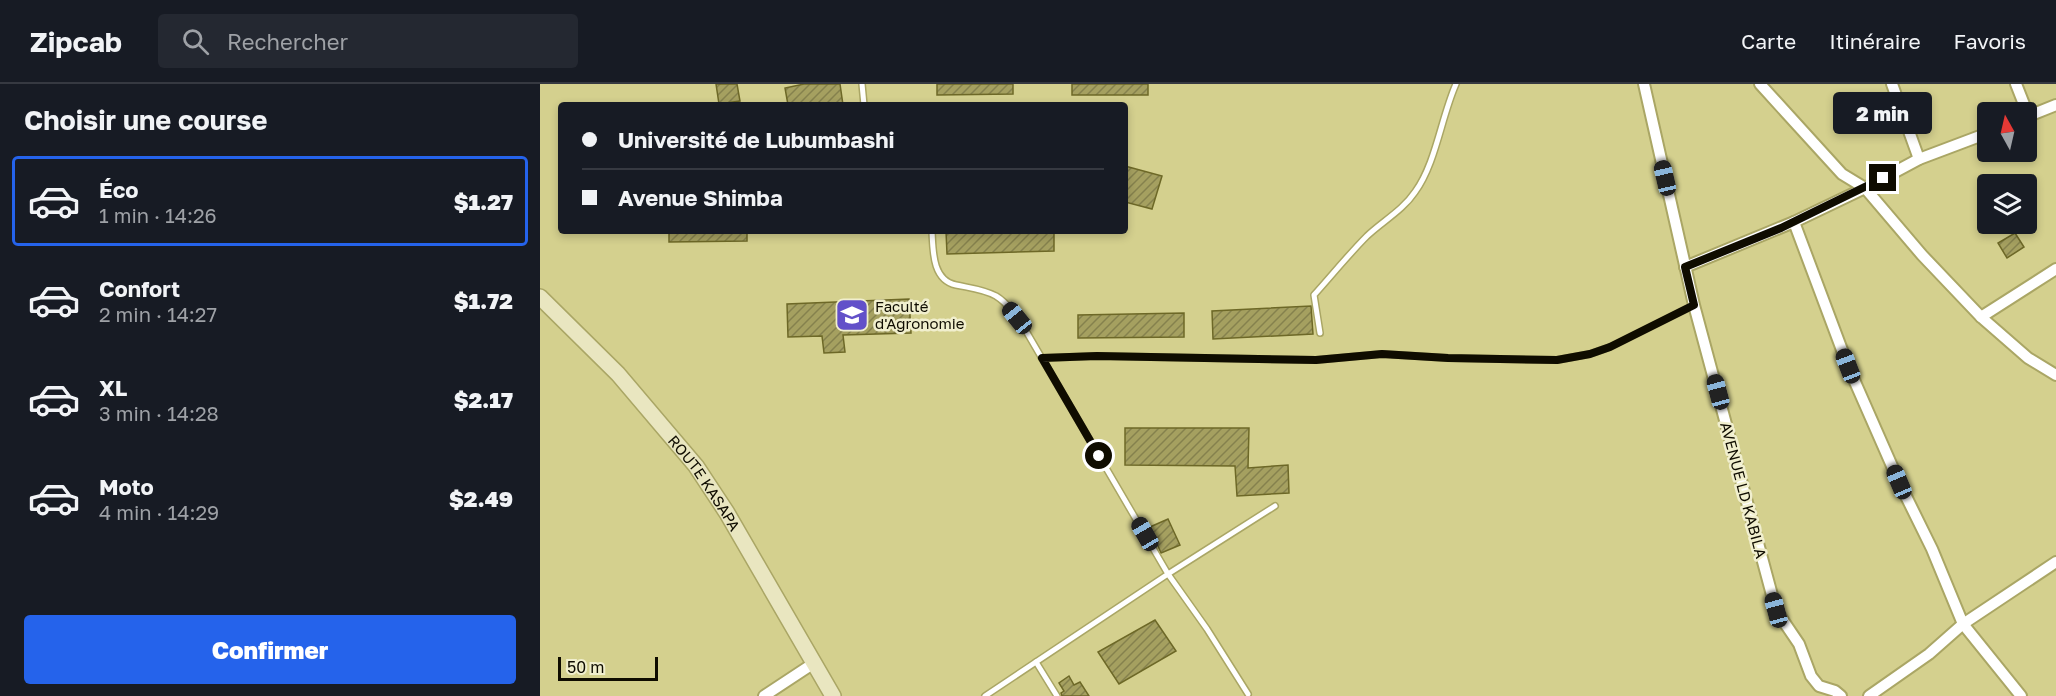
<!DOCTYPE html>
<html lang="fr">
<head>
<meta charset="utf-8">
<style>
	:root { --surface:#171b24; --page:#242831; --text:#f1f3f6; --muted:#9ea1a6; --line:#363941; --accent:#2563eb }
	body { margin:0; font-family:"Golos Text",sans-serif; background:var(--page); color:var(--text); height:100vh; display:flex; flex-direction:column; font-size:22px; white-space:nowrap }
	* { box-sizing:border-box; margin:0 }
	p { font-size:20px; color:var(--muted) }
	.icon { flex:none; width:33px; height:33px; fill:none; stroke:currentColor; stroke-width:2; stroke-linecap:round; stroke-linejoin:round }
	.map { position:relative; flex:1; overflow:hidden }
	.details { display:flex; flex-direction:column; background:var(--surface); width:540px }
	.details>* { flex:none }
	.banner { position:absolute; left:18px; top:18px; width:570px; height:132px; border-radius:6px; box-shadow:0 3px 9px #0003; display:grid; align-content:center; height:132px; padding:0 24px; background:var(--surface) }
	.needle { width:39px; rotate:352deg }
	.tools { position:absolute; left:1437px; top:18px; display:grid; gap:12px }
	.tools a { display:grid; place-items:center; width:60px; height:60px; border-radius:6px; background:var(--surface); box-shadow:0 3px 9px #0003; font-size:30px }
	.scale { position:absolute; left:18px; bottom:15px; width:100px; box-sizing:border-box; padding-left:6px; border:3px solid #0f0c00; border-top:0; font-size:16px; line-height:21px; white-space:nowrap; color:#0f0c00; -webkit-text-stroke:4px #f1efce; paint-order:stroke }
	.end { position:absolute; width:27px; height:27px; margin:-14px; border:8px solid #0f0c00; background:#fff; box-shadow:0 0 0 3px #fff }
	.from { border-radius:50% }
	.bubble { position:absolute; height:42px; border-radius:6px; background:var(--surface); box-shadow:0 3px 9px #0003; font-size:20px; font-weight:800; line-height:42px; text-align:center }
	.car { position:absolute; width:18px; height:36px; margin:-18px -9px; border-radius:8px; box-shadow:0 0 4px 2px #0007; background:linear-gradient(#222 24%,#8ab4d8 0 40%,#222 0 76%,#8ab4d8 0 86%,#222 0) }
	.banner b { display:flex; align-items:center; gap:21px; height:57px; font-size:22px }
	.banner b+b { border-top:2px solid var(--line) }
	.banner i { width:15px; height:15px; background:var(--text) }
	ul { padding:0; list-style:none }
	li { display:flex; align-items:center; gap:18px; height:90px; margin:0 12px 9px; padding:0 12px; border:3px solid transparent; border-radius:6px }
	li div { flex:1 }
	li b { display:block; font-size:22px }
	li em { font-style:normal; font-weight:800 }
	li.selected { border-color:var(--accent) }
	li>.icon { width:54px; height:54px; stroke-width:1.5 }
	h2 { padding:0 24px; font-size:27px; line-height:72px }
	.action { display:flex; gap:12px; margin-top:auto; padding:12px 24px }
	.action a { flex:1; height:69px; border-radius:6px; background:var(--accent); color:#fff; font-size:24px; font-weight:800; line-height:69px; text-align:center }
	header { display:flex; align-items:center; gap:36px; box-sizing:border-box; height:84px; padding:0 30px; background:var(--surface); border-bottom:2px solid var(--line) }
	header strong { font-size:28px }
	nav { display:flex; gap:33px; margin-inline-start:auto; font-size:21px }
	.search { width:420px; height:54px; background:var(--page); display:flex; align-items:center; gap:15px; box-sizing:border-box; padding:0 21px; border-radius:6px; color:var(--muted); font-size:22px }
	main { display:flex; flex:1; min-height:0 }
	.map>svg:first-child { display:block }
	.building { fill:url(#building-hatch); stroke:#6d6827; stroke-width:1.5 }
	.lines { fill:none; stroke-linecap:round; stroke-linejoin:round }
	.lane-casing { stroke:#aaa665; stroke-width:8 }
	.street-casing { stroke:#aaa665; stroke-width:14 }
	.secondary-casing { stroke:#aaa665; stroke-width:18 }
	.lane { stroke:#fff; stroke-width:5 }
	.street { stroke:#fff; stroke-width:10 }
	.secondary { stroke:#e9e6c0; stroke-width:15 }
	.route { stroke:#0f0c00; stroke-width:8 }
	.labels { text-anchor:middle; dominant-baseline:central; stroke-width:5; stroke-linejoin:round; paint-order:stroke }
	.poi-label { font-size:15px; fill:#0f0c00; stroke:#f1efce; text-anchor:start }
	.street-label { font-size:15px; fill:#0f0c00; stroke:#f1efce }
</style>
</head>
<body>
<header>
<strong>Zipcab</strong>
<div class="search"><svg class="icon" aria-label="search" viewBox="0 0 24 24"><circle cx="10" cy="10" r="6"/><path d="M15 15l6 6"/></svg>Rechercher</div>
<nav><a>Carte</a><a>Itinéraire</a><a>Favoris</a></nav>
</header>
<main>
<section class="details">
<h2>Choisir une course</h2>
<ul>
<li class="selected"><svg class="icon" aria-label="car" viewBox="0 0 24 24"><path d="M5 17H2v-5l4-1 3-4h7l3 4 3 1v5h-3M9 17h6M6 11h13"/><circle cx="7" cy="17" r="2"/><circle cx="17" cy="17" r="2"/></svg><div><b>Éco</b><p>1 min · 14:26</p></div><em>$1.27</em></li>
<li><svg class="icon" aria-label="car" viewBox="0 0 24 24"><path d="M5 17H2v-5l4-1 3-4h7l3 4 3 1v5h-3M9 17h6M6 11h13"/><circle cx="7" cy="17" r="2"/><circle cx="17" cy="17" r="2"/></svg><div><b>Confort</b><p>2 min · 14:27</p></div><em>$1.72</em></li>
<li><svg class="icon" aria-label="car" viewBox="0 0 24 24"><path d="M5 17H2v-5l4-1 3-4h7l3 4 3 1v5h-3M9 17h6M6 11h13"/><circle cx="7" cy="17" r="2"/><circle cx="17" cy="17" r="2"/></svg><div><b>XL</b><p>3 min · 14:28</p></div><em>$2.17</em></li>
<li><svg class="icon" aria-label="car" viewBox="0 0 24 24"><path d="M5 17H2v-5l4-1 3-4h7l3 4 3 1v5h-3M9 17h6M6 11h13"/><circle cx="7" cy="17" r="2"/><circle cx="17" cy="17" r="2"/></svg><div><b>Moto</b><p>4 min · 14:29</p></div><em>$2.49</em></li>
</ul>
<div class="action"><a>Confirmer</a></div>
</section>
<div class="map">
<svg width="1516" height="612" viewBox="0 0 1516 612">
	<defs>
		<pattern id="building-hatch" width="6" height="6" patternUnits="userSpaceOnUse" patternTransform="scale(1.5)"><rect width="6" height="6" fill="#a5a060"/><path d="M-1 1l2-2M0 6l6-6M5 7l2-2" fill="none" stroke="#85814d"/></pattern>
	</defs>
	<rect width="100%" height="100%" fill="#d4d08e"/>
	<g class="building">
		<path d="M176,0h21l3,17 -21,3z"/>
		<path d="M264,0h36l3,21h-55l-3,-17z"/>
		<path d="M397,0h76v10l-76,1z"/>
		<rect x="532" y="0" width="76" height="11"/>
		<path d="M585,82l37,10 -10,33 -27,-7z"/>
		<path d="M129,147h78v10l-78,1z"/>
		<path d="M406,147h108v20l-107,3z"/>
		<path d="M1475,149l9,14 -17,11 -9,-15z"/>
		<path d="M369,215l2,34 -68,2 2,17 -21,1 -2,-17 -34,1 -1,-33z"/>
		<path d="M771,222l2,28 -100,5 -1,-28z"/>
		<path d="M644,229v24l-106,1v-23z"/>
		<path d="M585,344h124l-1,40 40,-3 1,28 -52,3 -2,-30 -110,-1z"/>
		<path d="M628,435l12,26 -19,8 -11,-26z"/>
		<path d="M615,536l21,31 -57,33 -21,-32z"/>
		<path d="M529,592l5,9 6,-3 9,14h-27l-1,-3 3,-2 -5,-8z"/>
	</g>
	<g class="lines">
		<defs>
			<g id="lane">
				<path d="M322,0l2,21"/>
				<path d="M392,147c1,19 0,49 24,54 14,3 27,4 40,11 13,8 22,23 30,35l142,243 -183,122"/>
				<path d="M780,249l-6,-38c18,-20 35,-41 53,-59 16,-15 36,-26 48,-44 21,-29 26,-74 41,-108"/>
				<path d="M502,274l55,-2 219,4 66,-6 66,4 109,2 33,-6 20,-7 84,-42"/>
				<path d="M496,578l21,34"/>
				<path d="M708,610l-41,-65 -39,-55 107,-68"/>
			</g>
			<g id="street">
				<path d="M1104,0l50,221 82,305 23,34 12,32 8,10 16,5 6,5"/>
				<path d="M1220,0l82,90 23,14 57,67 59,62 47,41 28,17"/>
				<path d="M1352,0l27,75"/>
				<path d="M1476,0l13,33"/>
				<path d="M1486,33l30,-12"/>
				<path d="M1254,138l54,144 51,116 33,67 31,75 58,72"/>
				<path d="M1145,183l109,-45 71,-34 54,-29 69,-26"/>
				<path d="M1441,233l75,-48"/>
				<path d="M224,612l50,-33"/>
				<path d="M1329,612l60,-42 34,-30 93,-62"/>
			</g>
			<g id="secondary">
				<path id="s1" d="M0,213l78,77 78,92 31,47 106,183"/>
			</g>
		</defs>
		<use href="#lane" class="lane-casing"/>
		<use href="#street" class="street-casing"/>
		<use href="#secondary" class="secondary-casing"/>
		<use href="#lane" class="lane"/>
		<use href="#street" class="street"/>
		<use href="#secondary" class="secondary"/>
	</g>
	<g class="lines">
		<path class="route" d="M559,372l-57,-98 55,-2 219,4 66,-6 66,4 109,2 33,-6 20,-7 84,-42 -9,-38 96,-39 102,-50"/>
	</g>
	<defs>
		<symbol id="university-square" viewBox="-11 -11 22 22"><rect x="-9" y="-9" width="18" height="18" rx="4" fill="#6250c9" stroke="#f1efce"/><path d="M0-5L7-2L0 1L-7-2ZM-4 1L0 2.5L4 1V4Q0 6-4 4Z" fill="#fff"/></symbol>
	</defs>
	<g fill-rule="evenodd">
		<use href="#university-square" x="293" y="212" width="38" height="38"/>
	</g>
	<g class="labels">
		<g class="poi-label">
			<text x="335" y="222">Faculté<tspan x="335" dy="17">d'Agronomie</tspan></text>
		</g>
		<g class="street-label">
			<text stroke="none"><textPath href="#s1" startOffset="249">ROUTE KASAPA</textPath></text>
			<text transform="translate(1204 406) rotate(75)">AVENUE LD KABILA</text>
		</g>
	</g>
</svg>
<div class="tools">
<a><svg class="needle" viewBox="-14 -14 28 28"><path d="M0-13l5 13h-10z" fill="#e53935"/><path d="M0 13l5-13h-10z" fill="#9ea1a6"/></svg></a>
<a><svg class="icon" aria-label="layers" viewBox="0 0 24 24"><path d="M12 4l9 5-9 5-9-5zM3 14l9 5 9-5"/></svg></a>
</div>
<div class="scale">50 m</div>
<i class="end from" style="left:559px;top:372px"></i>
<i class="end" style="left:1343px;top:94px"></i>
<div class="bubble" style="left:1293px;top:8px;width:99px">2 min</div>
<i class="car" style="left:1125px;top:94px;rotate:347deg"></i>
<i class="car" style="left:477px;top:234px;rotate:321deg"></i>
<i class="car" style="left:1308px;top:282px;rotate:339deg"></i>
<i class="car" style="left:1178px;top:308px;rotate:345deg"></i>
<i class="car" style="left:1359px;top:398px;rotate:337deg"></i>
<i class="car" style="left:605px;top:450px;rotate:330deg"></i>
<i class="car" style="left:1236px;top:526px;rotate:345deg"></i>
<div class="banner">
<b><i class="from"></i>Université de Lubumbashi</b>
<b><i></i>Avenue Shimba</b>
</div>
</div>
</main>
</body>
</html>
